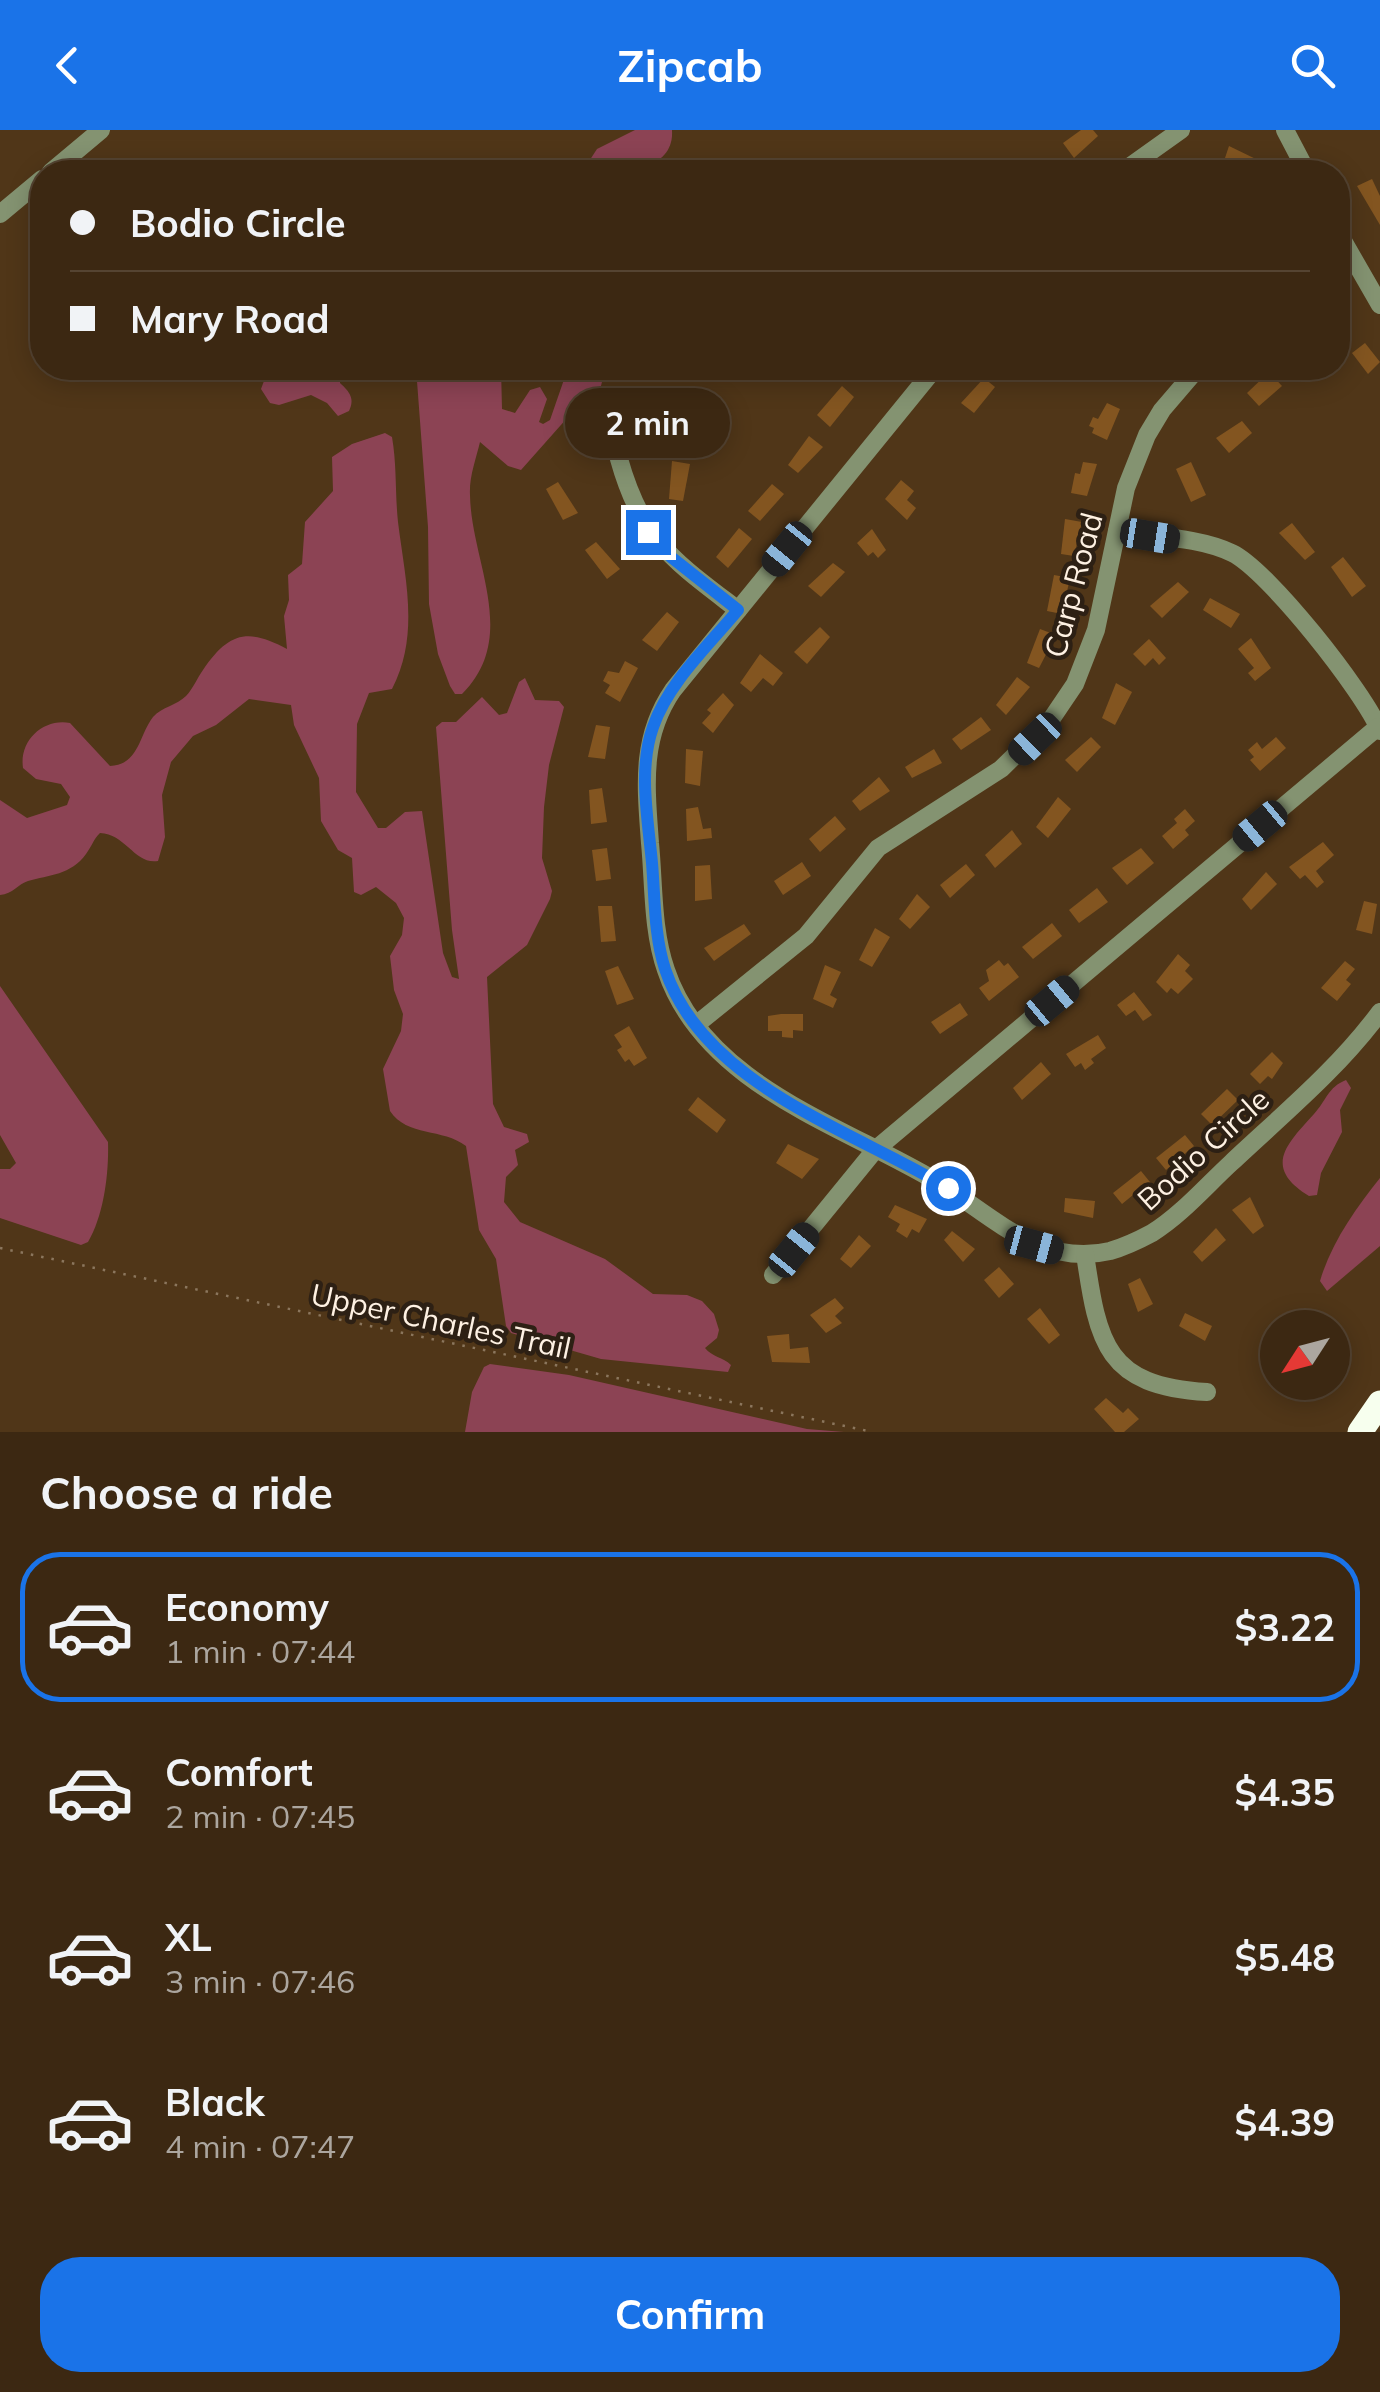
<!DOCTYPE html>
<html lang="en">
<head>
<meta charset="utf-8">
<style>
	:root { --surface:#3c2812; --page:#473420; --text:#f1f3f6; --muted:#aca69f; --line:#554432; --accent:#1a73e8 }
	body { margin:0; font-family:Mulish,sans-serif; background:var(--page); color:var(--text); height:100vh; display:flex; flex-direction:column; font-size:38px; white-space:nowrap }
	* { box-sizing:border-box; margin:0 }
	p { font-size:32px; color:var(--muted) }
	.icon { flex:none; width:55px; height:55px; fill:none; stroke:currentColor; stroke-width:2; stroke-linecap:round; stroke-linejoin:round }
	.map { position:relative; height:1302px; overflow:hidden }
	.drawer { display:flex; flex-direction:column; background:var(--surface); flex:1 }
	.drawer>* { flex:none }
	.banner { position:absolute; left:30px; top:30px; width:1320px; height:220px; border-radius:40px; box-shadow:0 5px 25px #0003,0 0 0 2px var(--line); display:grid; align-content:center; height:220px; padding:0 40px; background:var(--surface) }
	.needle { width:65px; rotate:234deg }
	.tools { position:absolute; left:1260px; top:1180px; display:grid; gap:20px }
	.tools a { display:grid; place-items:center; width:90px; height:90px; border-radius:50%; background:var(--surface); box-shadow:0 5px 25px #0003,0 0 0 2px var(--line); font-size:50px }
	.end { position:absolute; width:45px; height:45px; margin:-22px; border:12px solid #1a73e8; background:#fff; box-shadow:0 0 0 5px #fff }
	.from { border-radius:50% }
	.bubble { position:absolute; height:70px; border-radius:35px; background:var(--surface); box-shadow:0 5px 25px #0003,0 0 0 2px var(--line); font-size:32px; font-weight:700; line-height:70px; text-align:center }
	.car { position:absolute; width:30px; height:60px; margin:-30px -15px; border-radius:12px; box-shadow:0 0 8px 2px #0007; background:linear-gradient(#222 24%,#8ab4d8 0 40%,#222 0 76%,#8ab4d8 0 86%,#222 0) }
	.banner b { display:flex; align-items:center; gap:35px; height:95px; font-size:38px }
	.banner b+b { border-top:2px solid var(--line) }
	.banner i { width:25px; height:25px; background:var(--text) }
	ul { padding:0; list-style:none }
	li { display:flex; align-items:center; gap:30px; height:150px; margin:0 20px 15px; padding:0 20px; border:5px solid transparent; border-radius:40px }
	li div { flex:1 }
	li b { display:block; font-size:38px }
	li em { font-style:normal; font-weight:700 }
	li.active { border-color:var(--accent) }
	li>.icon { width:90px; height:90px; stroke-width:1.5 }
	h2 { padding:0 40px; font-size:45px; line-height:120px }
	.primary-button { display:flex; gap:20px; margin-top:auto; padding:20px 40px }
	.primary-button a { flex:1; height:115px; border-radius:40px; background:var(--accent); color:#fff; font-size:40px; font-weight:700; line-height:115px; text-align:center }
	header { display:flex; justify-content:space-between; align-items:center; height:130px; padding:0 40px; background:var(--accent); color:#fff; font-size:45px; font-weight:700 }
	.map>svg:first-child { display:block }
	.green { fill:#8c4354 }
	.building { fill:#835520 }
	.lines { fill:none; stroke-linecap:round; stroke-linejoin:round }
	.path { stroke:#8b765d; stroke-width:2.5; stroke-dasharray:2.5 8; stroke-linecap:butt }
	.minor { stroke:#849371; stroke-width:18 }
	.highway { stroke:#f7ffee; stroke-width:25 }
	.route { stroke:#1a73e8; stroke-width:12 }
	.labels { text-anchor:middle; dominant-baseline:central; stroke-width:9; stroke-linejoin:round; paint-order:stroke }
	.street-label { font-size:30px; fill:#fef1e3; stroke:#2d2014 }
</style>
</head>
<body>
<header><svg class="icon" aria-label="back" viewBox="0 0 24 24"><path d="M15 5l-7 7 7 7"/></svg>Zipcab<svg class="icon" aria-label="search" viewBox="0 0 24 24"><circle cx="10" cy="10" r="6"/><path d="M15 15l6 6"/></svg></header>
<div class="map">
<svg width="1380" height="1302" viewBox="0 0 1380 1302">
	<rect width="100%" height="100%" fill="#503618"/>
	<g class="green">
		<path d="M635,0h37c3,45 -60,43 -90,42l15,-23z"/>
		<path d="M265,238h75v15c10,9 15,16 9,28l-11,5 -11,-13 -16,-8 -32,10 -9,-2 -9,-14 6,-16z"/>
		<path d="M416,238h85l1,41 13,4 15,-23 10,-3 7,12 -8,23 4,2 7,-4 18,-52h52l-18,14 -4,15 -14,2 -63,71 -13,-4 -28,-24c-4,17 -11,35 -10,53 1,67 50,141 -8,199h-7l-5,-8 -12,-32 -9,-50 -1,-77z"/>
		<path d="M385,303l7,4c5,29 3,57 6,85 7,57 22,113 -6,167l-23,4 -12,31 -1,68 22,36h8l19,-16 17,-1 21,142 9,24 7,2 -7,-49 -16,-203 6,-5h14l26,-25 17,18 8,-2 12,-31 6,-4 10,22 24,1 5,6 -15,58 -5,42 -2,51 10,33 -2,8 -23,46 -40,32 6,127 11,23 23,7 2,8 -14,8 3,15 -12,12 -2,25 16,20 85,37 48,35 34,1 15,6 12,13 5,16 -2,8 -12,10c7,9 18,9 26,17l-3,7 -127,-13 -90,-26 -5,-7 -10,-67 -17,-29 -13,-84c-23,-18 -59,-9 -76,-35l-7,-42 18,-38 2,-17 -9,-24 -4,-34 12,-21 2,-17 -8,-15 -20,-16 -15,8 -7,-3 -2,-34 -14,-8 -17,-29 -2,-43 -25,-53 -3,-20 -42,-6 -33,26 -23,11 -22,26 -9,33 3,42 -7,24c-23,4 -32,-27 -58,-28 -7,7 -8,13 -14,21 -15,21 -37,21 -58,27 -10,3 -15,13 -28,14v-95l27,18 40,-13 3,-8 -9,-13 -25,-5 -13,-11c-4,-27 20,-50 47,-45l40,43c29,-1 29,-31 43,-49 9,-10 24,-12 33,-21 7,-7 11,-18 17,-26 26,-38 45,-42 84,-21l-3,-33 5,-16 -1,-25 14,-11 3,-42 28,-31 -1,-34 20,-13z"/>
		<path d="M0,856l108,156c1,31 -4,73 -20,100l-7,3 -81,-27v-49h10l6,-6 -16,-28z"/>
		<path d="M1346,950l5,8 -11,22 2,22 -21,41 -4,22 -8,1c-47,-29 -22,-52 5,-82 12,-13 14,-27 32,-34z"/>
		<path d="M1380,1048v68l-53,45 -7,-10c11,-38 36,-73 60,-103z"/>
		<path d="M490,1234l79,11 238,54 37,3h-379l7,-40 12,-25z"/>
	</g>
	<g class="building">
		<path d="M1081,0h12l5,6 -24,22 -11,-15z"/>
		<path d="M1229,16l33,16 -3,10 -36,-8z"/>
		<path d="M1372,49l8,17v29l-23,-39z"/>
		<path d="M1365,213l15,19 -12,12 -16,-21z"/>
		<path d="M1269,242l13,14 -23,20 -12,-13z"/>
		<path d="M984,248l11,9 -21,26 -13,-10z"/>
		<path d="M842,256l12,11 -24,30 -13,-12z"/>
		<path d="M662,267l21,28 -13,10 -19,-29z"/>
		<path d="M1107,273l13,6 -13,31 -15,-7 2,-5 -5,-2 4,-9 5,2z"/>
		<path d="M1242,291l10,12 -23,20 -13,-15z"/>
		<path d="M809,306l14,11 -25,26 -10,-8z"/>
		<path d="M672,331l18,3 -7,37 -14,-2z"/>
		<path d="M1083,332l14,2 -10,32 -16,-3 4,-20 5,1z"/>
		<path d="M1191,332l15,33 -15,7 -15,-33z"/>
		<path d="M901,350l13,11 -7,9 9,8 -9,12 -22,-21z"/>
		<path d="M558,352l20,31 -15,7 -17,-31z"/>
		<path d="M772,354l12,10 -24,27 -12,-10z"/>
		<path d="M1065,389l17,3 -8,34 -13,-2z"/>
		<path d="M1292,393l23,29 -10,8 -26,-27z"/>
		<path d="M739,398l13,11 -24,29 -12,-11z"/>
		<path d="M872,399l14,21 -8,8 -5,-6 -5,4 -11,-13z"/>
		<path d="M596,412l24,27 -13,10 -22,-29z"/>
		<path d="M1343,427l23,29 -14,11 -21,-30z"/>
		<path d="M833,433l12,9 -24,25 -13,-11z"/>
		<path d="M1054,445l16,3 -8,36 -15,-3z"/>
		<path d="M1178,452l11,10 -27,26 -12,-12z"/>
		<path d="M1210,468l30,16 -9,14 -28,-18z"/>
		<path d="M667,482l12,10 -22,29 -15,-11z"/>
		<path d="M820,497l10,10 -23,27 -13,-12z"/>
		<path d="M1040,499l16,6 -17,33 -12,-5z"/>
		<path d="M1251,508l20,30 -16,13 -7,-8 6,-5 -16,-19z"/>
		<path d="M1149,509l17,19 -7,7 -6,-7 -8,8 -12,-12z"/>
		<path d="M760,524l23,19 -10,13 -10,-8 -12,14 -11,-9z"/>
		<path d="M625,531l13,7 -18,34 -15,-9 5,-8 -7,-4 5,-10 11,2z"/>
		<path d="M1017,547l13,10 -24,28 -10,-10z"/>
		<path d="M1116,553l16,9 -17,33 -13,-7z"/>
		<path d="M723,563l11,12 -21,28 -11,-10 9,-10 -4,-3z"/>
		<path d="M981,587l10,13 -30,20 -9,-11z"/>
		<path d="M596,595l14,2 -5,32 -17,-2z"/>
		<path d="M1091,607l10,10 -24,25 -12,-12z"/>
		<path d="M1276,607l10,11 -26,23 -10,-11 4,-3 -6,-7 9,-8 5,7z"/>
		<path d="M686,619l17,2 -3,35 -15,-3z"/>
		<path d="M934,619l8,14 -30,15 -7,-11z"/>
		<path d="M879,647l11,14 -30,20 -8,-10z"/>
		<path d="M602,658l5,34 -16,2 -2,-34z"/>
		<path d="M1058,667l13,12 -23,29 -12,-11z"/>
		<path d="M698,677l5,22 8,-1 1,10 -25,3 -1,-32z"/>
		<path d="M1185,679l10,12 -10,9 4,5 -16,14 -11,-13 15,-13 -3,-4z"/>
		<path d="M835,686l11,13 -26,23 -11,-13z"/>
		<path d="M1012,700l10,14 -27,24 -10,-13z"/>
		<path d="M1323,712l11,13 -18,16 8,11 -7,6 -12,-13 -5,4 -11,-12z"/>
		<path d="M607,718l4,31 -15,2 -4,-31z"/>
		<path d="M1141,718l13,15 -27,22 -15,-17z"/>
		<path d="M802,732l9,14 -28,19 -9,-14z"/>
		<path d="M966,734l9,11 -25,23 -10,-13z"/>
		<path d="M710,735l2,34 -17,2v-35z"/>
		<path d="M1266,742l11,12 -26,26 -9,-11z"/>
		<path d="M1097,758l11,14 -29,21 -10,-13z"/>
		<path d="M917,764l13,13 -20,22 -11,-10z"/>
		<path d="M1364,771l13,3 -5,30 -16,-4z"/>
		<path d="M598,776h14l4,35 -15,1z"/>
		<path d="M1052,793l10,13 -29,23 -11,-12z"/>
		<path d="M744,794l7,10 -37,27 -10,-13z"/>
		<path d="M875,798l15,9 -18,30 -13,-7z"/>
		<path d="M1178,824l12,11 -5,6 8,8 -15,15 -7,-6 -4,5 -11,-11z"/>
		<path d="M999,830l5,6 4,-3 11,14 -30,24 -10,-13 10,-7 -3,-11z"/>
		<path d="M1345,831l10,8 -9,11 5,4 -14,17 -16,-13z"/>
		<path d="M825,835l16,7 -11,23 7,4 -4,9 -20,-9z"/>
		<path d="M618,836l16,33 -17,6 -12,-34z"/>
		<path d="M1134,862l18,23 -9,6 -8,-11 -9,6 -9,-11z"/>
		<path d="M960,873l8,12 -28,19 -9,-12z"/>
		<path d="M781,884h22v17l-10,-1v8l-11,-1v-6h-14v-15z"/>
		<path d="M629,896l18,32 -13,8 -5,-7 -4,3 -8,-12 5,-3 -8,-12z"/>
		<path d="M1098,905l8,13 -15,11 3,4 -9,7 -4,-7 -6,4 -9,-13z"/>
		<path d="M1272,922l11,11 -11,16 -4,-3 -8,8 -10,-10z"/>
		<path d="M1041,932l10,12 -29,26 -9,-12z"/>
		<path d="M1227,959l11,11 -26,25 -11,-11z"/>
		<path d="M698,967l28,23 -9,13 -29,-23z"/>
		<path d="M1185,1005l9,11 -28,24 -10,-12z"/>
		<path d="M788,1014l31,15 -17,20 -26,-16z"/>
		<path d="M1141,1041l13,16 -17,13 -4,-5 -11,9 -9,-11z"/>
		<path d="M1250,1067l14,29 -11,8 -21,-24z"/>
		<path d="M1065,1068l30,3 -2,17 -29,-6z"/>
		<path d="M895,1075l32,14 -8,14 -7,-4 -5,9 -11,-7 4,-7 -12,-7z"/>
		<path d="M1216,1098l10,12 -24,22 -9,-10z"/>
		<path d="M952,1101l23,18 -12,13 -19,-22z"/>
		<path d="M859,1105l12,11 -20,22 -11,-9z"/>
		<path d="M999,1137l15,17 -15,14 -15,-18z"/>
		<path d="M1140,1148l13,26 -15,8 -10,-28z"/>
		<path d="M835,1168l9,10 -9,8 7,7 -16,10 -16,-18z"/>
		<path d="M1040,1178l20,27 -11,9 -22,-25z"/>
		<path d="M1185,1183l27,13 -7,15 -26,-15z"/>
		<path d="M789,1204l1,15 18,-2 2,16 -38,-1 -5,-26z"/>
		<path d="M1106,1268l17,15 5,-5 11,11 -15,13h-9l-21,-23z"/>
	</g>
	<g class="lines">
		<path class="path" d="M0,1118l873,184"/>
		<g class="minor">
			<path d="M1285,0l22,42"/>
			<path d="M51,42l50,-42"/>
			<path d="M1122,42l59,-42"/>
			<path d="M0,84l42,-35"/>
			<path d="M1338,102l42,73"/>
			<path d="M935,238l-262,322c-33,48 -27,97 -23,153 4,41 2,87 16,127 38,114 175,155 268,210 56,33 104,88 176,71 14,-4 29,-11 42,-18 29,-18 54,-47 79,-70 51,-48 107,-94 149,-151"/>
			<path d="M619,329c23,82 54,101 119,151"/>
			<path d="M1117,401c36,6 82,6 115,22 36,17 132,139 148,178"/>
			<path d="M697,894l109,-88 72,-88 123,-79 49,-48 25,-37 21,-54 30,-142 21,-53 15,-25 36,-42"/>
			<path d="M1085,1124c13,90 21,132 122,138"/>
			<path d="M773,1145l102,-125 503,-423"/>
		</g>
		<path class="highway" d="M1360,1302l20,-29"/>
	</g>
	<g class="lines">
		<path class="route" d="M648,402l23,25 67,53c-29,35 -70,73 -85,117 -15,42 -5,92 -1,136 3,35 2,72 13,106 38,116 189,162 283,219"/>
	</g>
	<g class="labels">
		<g class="street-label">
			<text transform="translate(1073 455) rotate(-75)">Carp Road</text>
			<text transform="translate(1203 1019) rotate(-42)">Bodio Circle</text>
			<text transform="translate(441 1191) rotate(12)">Upper Charles Trail</text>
		</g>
	</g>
</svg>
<div class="tools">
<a><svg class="needle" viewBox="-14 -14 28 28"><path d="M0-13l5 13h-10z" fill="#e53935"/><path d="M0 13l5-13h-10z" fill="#aca69f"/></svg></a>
</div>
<i class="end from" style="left:948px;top:1058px"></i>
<i class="end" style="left:648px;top:402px"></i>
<div class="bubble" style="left:565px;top:258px;width:165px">2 min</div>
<i class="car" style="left:1150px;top:406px;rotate:99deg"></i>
<i class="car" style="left:787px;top:419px;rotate:219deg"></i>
<i class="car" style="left:1035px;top:609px;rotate:226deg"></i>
<i class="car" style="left:1260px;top:696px;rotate:230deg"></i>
<i class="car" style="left:1052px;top:871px;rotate:50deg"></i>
<i class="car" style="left:1034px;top:1115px;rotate:105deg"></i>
<i class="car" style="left:794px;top:1120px;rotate:39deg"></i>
<div class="banner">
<b><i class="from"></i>Bodio Circle</b>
<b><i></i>Mary Road</b>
</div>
</div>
<section class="drawer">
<h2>Choose a ride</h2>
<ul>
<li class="active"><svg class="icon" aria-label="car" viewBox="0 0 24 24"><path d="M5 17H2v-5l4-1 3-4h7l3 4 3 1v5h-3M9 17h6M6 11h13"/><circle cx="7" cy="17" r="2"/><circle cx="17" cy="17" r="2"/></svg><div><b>Economy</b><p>1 min · 07:44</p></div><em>$3.22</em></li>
<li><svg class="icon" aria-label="car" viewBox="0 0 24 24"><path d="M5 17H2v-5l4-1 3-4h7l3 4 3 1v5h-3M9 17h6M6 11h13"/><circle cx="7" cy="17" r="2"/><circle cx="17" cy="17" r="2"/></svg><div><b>Comfort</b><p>2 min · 07:45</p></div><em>$4.35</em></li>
<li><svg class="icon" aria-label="car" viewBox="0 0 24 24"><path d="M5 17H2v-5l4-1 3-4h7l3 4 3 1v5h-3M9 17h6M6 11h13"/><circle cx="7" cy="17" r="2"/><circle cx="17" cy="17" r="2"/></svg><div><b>XL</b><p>3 min · 07:46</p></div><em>$5.48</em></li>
<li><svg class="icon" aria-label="car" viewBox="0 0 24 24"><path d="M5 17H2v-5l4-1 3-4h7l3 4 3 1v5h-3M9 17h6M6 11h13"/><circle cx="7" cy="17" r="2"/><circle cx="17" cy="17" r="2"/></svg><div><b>Black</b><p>4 min · 07:47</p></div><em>$4.39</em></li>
</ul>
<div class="primary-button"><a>Confirm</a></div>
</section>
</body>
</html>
